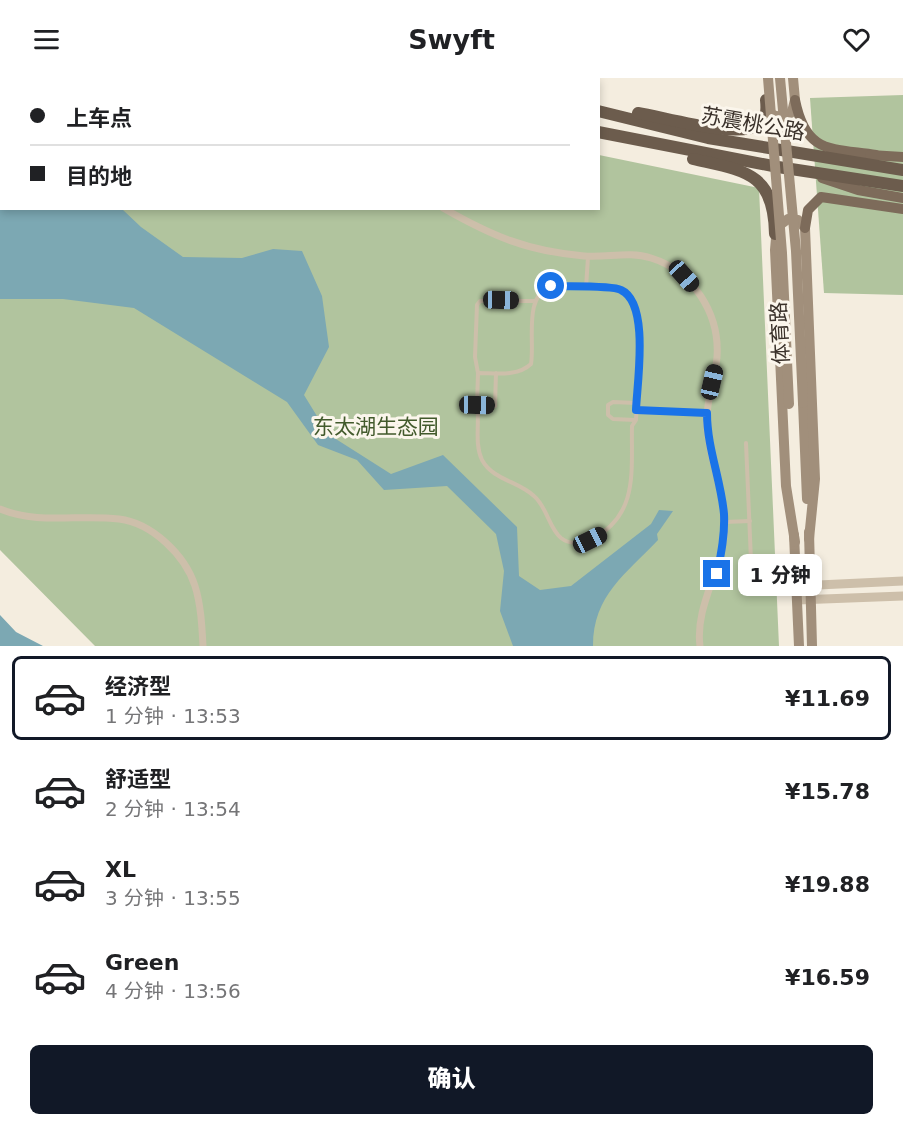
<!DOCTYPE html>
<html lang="zh">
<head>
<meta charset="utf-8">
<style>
	:root { --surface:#fff; --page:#f6f6f6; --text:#202124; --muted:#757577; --line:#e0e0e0; --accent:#111827 }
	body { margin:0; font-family:"DejaVu Sans","Noto Sans SC",sans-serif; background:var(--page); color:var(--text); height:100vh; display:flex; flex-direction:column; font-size:22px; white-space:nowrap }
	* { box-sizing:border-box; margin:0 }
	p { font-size:20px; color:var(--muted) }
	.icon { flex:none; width:33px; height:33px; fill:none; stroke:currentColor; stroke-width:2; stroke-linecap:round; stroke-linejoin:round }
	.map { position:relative; height:568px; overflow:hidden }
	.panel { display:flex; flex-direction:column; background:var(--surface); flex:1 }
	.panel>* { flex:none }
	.hud { position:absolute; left:0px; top:0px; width:600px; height:132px; box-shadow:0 3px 9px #0003; display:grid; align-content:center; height:132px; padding:0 30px; background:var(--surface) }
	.end { position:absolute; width:27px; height:27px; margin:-14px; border:8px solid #1a73e8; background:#fff; box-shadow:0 0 0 3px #fff }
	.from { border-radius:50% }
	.bubble { position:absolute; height:42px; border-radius:9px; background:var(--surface); box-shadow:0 3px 9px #0003; font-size:20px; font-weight:800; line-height:42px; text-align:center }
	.car { position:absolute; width:18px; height:36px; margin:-18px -9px; border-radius:8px; box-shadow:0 0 4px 2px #0007; background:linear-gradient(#222 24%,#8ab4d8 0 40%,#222 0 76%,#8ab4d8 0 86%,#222 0) }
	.hud b { display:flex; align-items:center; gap:21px; height:57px; font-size:22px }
	.hud b+b { border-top:2px solid var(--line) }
	.hud i { width:15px; height:15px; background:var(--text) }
	ul { padding:10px 0 0; list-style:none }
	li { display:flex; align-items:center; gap:18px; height:84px; margin:0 12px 9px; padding:0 18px; border:3px solid transparent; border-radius:9px }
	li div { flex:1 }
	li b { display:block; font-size:22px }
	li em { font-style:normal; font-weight:800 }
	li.current { border-color:var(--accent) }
	li>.icon { width:54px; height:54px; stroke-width:1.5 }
	.primary-button { display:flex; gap:12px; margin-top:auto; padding:12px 30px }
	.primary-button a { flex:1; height:69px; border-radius:9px; background:var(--accent); color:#fff; font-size:24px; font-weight:800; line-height:69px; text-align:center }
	header { display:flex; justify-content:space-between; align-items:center; height:78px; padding:0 30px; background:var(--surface); font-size:27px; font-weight:800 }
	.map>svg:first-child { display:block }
	.green { fill:#b1c49e }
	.water { fill:#7ca8b3 }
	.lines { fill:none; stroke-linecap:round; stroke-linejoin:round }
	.service { stroke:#cdbfaa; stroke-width:4 }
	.minor { stroke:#cdbfaa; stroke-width:7 }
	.tertiary { stroke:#cdbfaa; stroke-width:9 }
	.secondary { stroke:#a18f7b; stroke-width:10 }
	.primary { stroke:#7d6b5a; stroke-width:10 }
	.trunk { stroke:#6c5c4d; stroke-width:12 }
	.secondary-bridge { stroke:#a18f7b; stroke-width:10 }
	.route { stroke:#1a73e8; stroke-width:8 }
	.labels { text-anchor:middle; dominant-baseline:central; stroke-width:6; stroke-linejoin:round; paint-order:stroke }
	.street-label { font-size:21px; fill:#3a312a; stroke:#fbf6ec }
	.park-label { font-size:21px; fill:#425a2c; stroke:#fbf6ec }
</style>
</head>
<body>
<header><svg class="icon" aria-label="menu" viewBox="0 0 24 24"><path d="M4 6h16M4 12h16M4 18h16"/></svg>Swyft<svg class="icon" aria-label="heart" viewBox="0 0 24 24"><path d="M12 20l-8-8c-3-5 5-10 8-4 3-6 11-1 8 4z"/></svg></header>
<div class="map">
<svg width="903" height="568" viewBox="0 0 903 568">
	<rect width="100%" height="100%" fill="#f4eddf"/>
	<g class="green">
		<path d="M0,0l318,1 -316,1v128h596l1,-53 160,33 20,458h-684l-95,-96z"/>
		<path d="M903,17v200l-79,-2 -14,-195z"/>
	</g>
	<g class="water">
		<path d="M0,89l2,41 120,1 19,18 42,30 59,1 31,-9 29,2 20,45 7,51 -25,48 24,39 63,40 52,-19 74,72 2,49 21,14 31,-4 80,-62 8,-14 14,1 -16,23 1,6c-32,34 -65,55 -65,106h-80l-13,-35 4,-40 -8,-37 -49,-48 -63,4 -27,-30 -39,-15 -31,-43 -153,-94 -71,-9h-63z"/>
		<path d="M0,537l16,17 27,14h-43z"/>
	</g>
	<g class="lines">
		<g class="service">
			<path d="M37,0v2"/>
			<path d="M107,0l6,2"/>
			<path d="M167,0l1,2"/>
			<path d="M586,210l2,-31"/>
			<path d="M478,295l-3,-16 2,-52 3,-4h55"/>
			<path d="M477,327c3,18 -3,38 5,55 11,20 36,21 52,36 13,11 15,32 27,42 9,7 21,6 31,1 47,-24 39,-68 40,-113l4,-6c1,-28 15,-116 -15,-130 -10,-5 -57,-3 -70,-4 -28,10 -16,55 -20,78 -14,13 -35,9 -53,9l-1,32 18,1 1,-33"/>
			<path d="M636,332l70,3"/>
			<path d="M635,342l-22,-1 -5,-4v-10l5,-3 23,1"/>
			<path d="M746,365l6,141"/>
			<path d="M725,444l25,-1"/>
		</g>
		<g class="minor">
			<path d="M196,0l1,2"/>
			<path d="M306,0l9,2"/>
			<path d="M278,2l3,-2"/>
			<path d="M0,45l2,-1"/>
			<path d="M443,130c49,28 84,43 141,48 23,2 45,-5 67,2 42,13 69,56 66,99 -2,24 -12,46 -10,71 3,36 21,71 17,108 -4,37 -29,72 -24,110"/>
			<path d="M0,431c39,16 78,5 119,10 33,4 66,36 76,67 6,19 7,41 8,60"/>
		</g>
		<g class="tertiary">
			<path d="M797,508l106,-5"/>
			<path d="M797,522l106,-4"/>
		</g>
		<g class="secondary">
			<path d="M767,32c6,8 17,8 25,2l3,-12 -2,-22"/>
			<path d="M803,325l4,96"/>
			<path d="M809,454l3,114"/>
			<path d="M794,457l5,111"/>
			<path d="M795,464l-9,-56 -11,-236 2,-23 11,-8 10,1 7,8 10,251 -6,60"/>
		</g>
		<g class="primary">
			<path d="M795,22c11,54 35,48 81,55"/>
			<path d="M870,77l33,2"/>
			<path d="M822,100l36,12 45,8"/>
			<path d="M805,150l3,-18 13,-13 82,12"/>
		</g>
		<g class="trunk">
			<path d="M401,0l4,2"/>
			<path d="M461,0l6,2"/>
			<path d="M598,33l110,27 195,32"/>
			<path d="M638,35c26,4 100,26 120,12 9,-6 9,-15 8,-25"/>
			<path d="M598,54l180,35 125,19"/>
			<path d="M693,81c52,12 81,13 82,75"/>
		</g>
		<g class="secondary-bridge">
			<path d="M768,0l14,175 7,151"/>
			<path d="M780,0l16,173 7,152"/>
		</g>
	</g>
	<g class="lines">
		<path class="route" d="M551,208c14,1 60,-1 70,4 29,13 16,93 15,120l71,3c0,35 14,67 17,101 1,21 -3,40 -7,60"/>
	</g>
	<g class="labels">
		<g class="street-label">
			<text transform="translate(753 46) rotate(10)">苏震桃公路</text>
			<text transform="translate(780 255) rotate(-93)">体育路</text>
		</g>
		<g class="park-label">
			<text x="376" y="349">东太湖生态园</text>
		</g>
	</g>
</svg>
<i class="end from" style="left:551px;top:208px"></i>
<i class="end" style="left:717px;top:496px"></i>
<div class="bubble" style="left:738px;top:476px;width:84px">1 分钟</div>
<i class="car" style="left:684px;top:198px;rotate:138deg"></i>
<i class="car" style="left:501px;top:222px;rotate:91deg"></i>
<i class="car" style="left:712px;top:304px;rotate:13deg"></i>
<i class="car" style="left:477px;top:327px;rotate:91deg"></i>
<i class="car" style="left:590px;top:462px;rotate:64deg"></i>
<div class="hud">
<b><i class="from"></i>上车点</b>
<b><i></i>目的地</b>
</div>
</div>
<section class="panel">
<ul>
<li class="current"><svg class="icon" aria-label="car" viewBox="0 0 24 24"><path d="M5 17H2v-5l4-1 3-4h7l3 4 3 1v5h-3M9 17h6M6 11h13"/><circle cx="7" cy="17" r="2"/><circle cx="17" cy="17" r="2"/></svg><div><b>经济型</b><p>1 分钟 · 13:53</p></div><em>¥11.69</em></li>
<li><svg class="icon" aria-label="car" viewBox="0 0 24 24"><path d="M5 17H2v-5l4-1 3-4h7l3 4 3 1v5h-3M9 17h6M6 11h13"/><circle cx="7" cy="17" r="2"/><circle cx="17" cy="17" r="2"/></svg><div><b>舒适型</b><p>2 分钟 · 13:54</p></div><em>¥15.78</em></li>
<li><svg class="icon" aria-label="car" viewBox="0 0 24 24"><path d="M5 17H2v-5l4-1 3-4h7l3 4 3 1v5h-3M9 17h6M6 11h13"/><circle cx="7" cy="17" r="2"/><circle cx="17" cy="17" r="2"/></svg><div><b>XL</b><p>3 分钟 · 13:55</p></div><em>¥19.88</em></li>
<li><svg class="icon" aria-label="car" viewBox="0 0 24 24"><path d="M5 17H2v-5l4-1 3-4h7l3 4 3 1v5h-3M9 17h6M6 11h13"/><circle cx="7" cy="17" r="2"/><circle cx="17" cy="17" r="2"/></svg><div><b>Green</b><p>4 分钟 · 13:56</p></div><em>¥16.59</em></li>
</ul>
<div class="primary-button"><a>确认</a></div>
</section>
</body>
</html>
